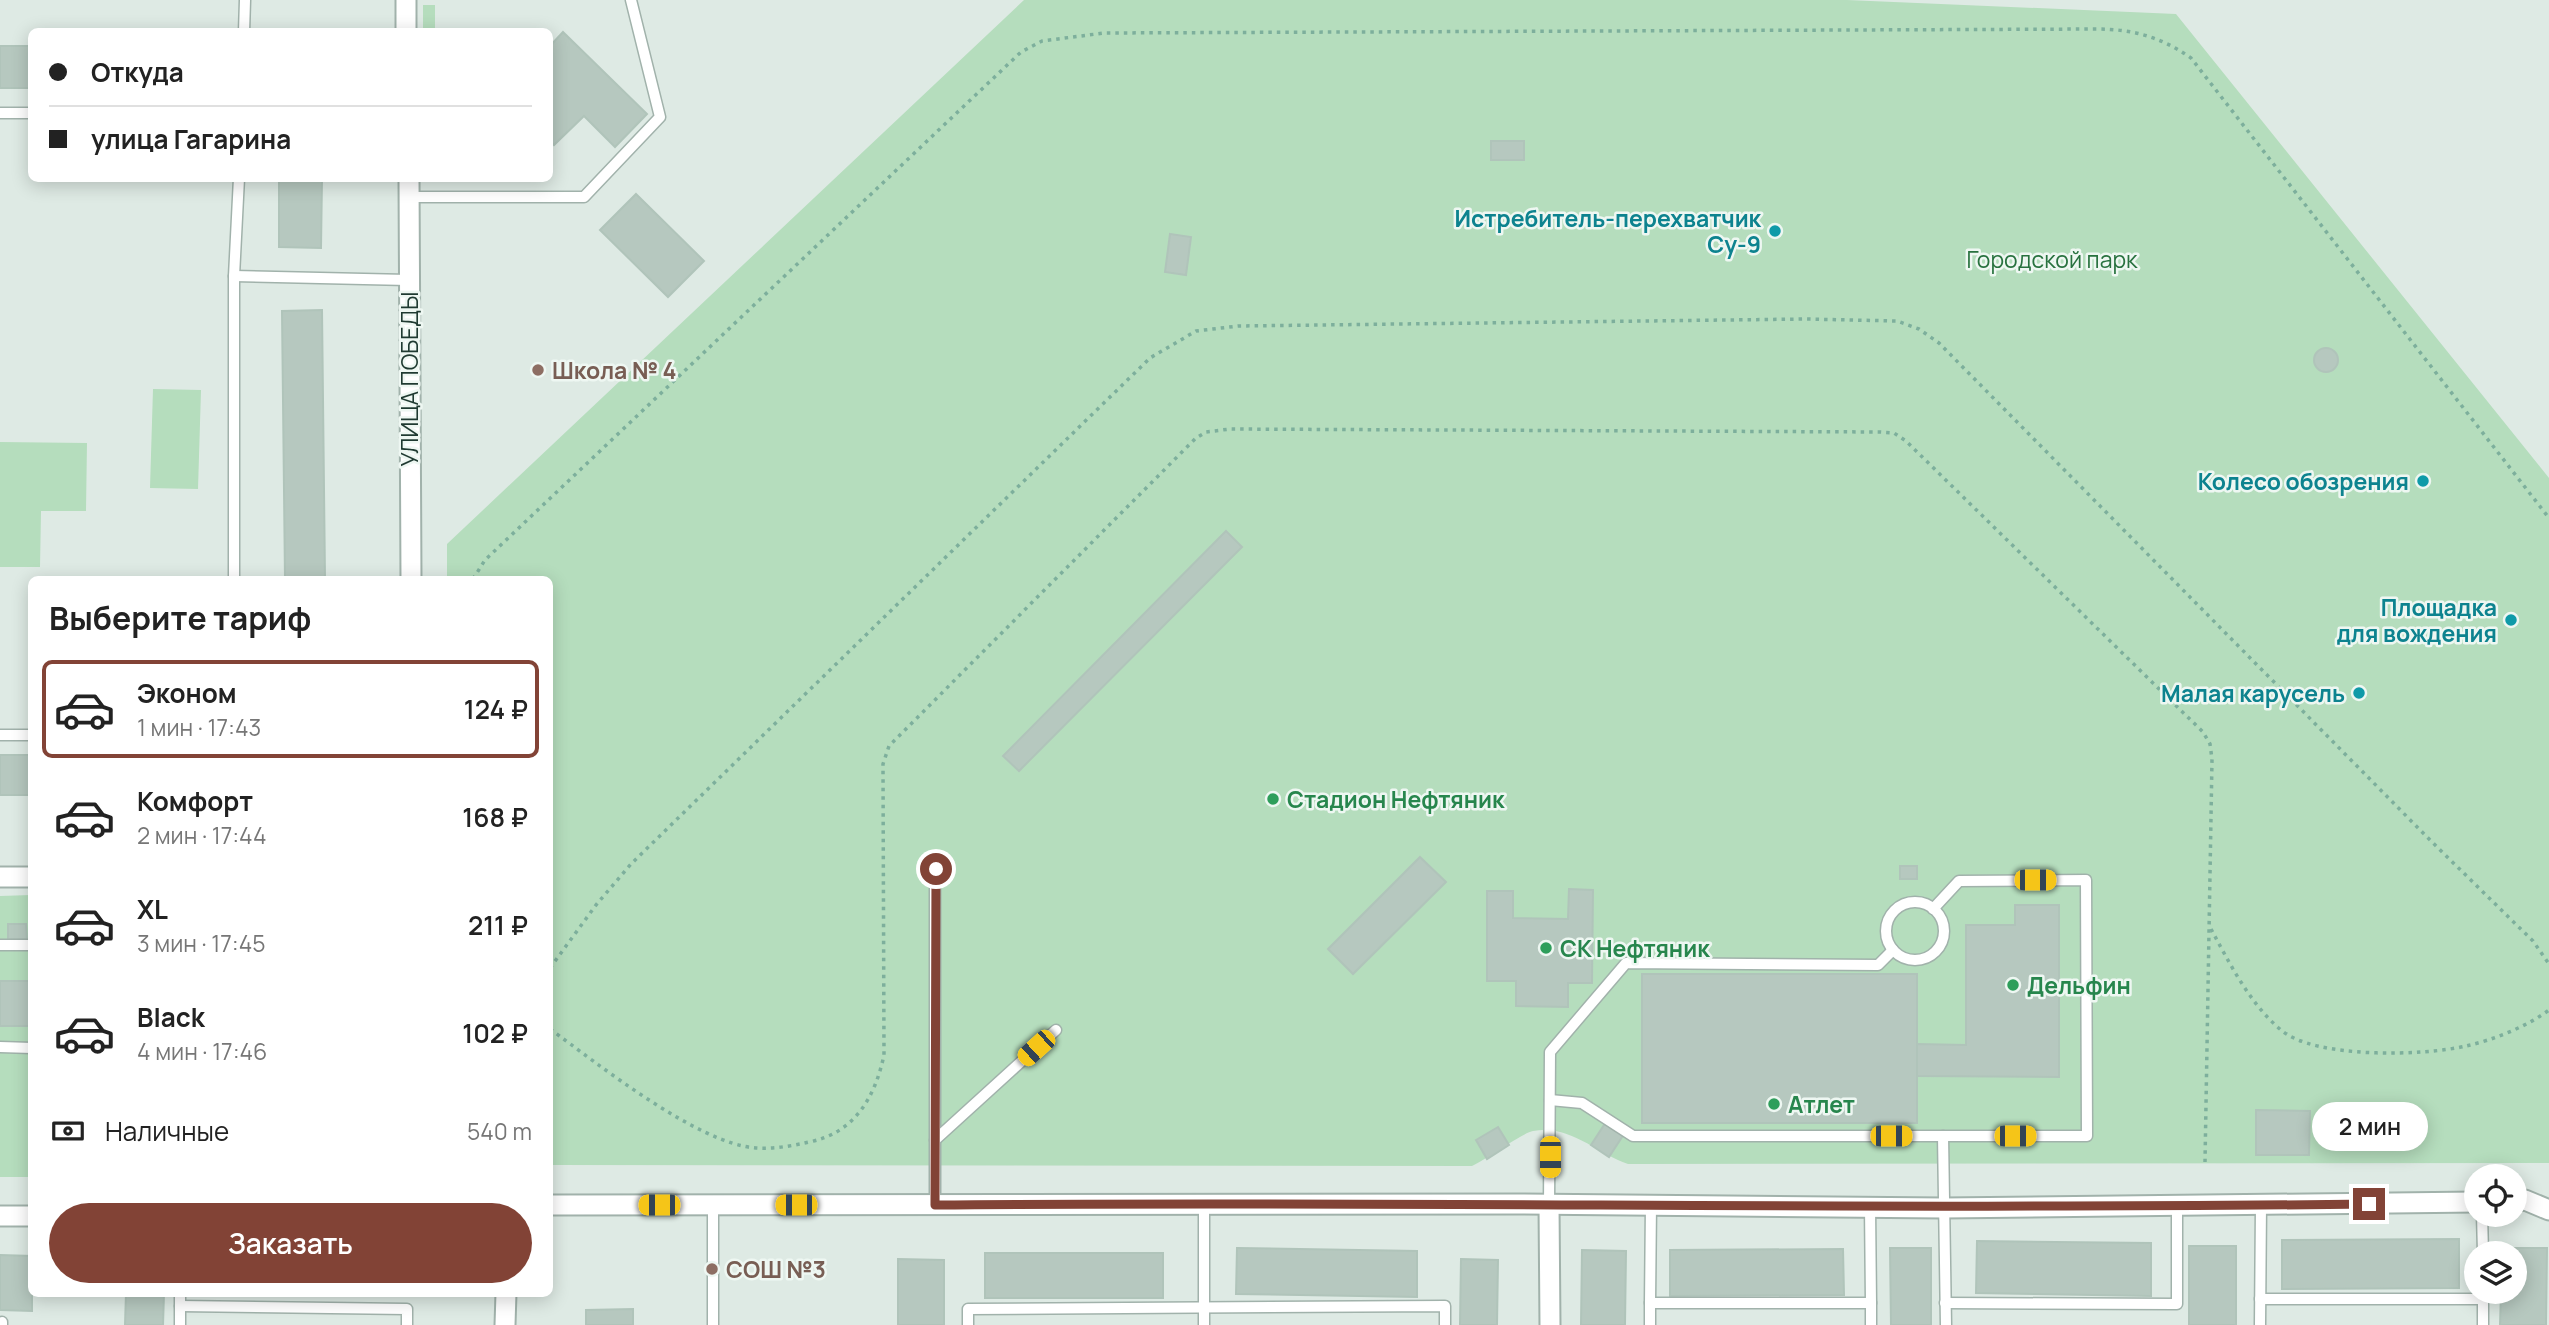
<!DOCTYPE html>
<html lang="ru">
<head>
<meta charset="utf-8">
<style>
	:root { --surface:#fff; --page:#f2f2f2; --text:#222; --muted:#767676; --line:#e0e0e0; --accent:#824336 }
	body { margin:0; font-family:Manrope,sans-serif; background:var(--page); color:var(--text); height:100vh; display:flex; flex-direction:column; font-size:26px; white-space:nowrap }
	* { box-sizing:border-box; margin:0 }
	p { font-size:23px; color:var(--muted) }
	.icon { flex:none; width:38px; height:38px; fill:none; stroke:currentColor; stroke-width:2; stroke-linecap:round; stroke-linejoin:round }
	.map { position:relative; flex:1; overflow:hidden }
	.side { position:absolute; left:28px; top:576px; width:525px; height:721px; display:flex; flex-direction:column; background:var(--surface); border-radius:10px; box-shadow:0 4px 18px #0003 }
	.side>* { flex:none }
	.banner { position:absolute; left:28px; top:28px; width:525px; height:154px; border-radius:10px; box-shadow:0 4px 18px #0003; display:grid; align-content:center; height:154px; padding:0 21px; background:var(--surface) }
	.fabs { position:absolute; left:2464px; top:1164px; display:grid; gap:14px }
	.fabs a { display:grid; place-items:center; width:63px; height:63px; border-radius:50%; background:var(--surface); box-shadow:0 4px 18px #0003; font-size:35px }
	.end { position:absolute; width:32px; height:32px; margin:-16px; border:9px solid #824336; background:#fff; box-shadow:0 0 0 4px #fff }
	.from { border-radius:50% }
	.bubble { position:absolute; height:49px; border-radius:24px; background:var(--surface); box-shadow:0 4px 18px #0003; font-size:23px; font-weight:600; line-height:49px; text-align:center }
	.car { position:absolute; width:21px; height:42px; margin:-21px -10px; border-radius:9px; box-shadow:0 0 5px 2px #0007; background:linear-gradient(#f5c518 24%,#345 0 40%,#f5c518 0 76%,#345 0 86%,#f5c518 0) }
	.banner b { display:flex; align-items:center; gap:24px; height:66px; font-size:26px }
	.banner b+b { border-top:2px solid var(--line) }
	.banner i { width:18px; height:18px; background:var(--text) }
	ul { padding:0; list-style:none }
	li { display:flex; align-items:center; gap:21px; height:98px; margin:0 14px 10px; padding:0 7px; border:4px solid transparent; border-radius:10px }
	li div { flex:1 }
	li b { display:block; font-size:26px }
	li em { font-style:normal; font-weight:600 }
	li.active { border-color:var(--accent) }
	li>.icon { width:63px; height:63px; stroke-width:1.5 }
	h2 { padding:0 21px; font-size:32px; line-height:84px }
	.pay { display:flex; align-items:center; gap:18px; height:77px; padding:0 21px; font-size:26px }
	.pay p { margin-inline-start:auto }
	.primary-button { display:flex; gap:14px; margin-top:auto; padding:14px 21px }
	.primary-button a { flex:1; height:80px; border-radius:42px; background:var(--accent); color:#fff; font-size:28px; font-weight:600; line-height:80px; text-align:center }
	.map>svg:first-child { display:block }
	.green { fill:#b5ddbd }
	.building { fill:#b6c8bf; stroke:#b0c4ba; stroke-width:2 }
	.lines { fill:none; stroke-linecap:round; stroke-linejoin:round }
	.service-casing { stroke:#a1b2ab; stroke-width:13 }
	.minor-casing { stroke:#a1b2ab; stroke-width:23 }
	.path { stroke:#7daf9c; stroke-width:3.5; stroke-dasharray:3.5 5; stroke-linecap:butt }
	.service { stroke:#fff; stroke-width:10 }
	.minor { stroke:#fff; stroke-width:19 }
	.route { stroke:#824336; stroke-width:9 }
	.culture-dot { fill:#0f9aa8; stroke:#eef7f2; stroke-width:2.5 }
	.education-dot { fill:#8d6e63; stroke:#eef7f2; stroke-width:2.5 }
	.leisure-dot { fill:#2e9e5b; stroke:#eef7f2; stroke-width:2.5 }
	.labels { text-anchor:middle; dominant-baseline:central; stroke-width:5; stroke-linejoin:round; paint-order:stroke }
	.culture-label { font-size:23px; font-weight:bold; fill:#0d838f; stroke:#eef7f2; text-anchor:end }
	.park-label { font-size:23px; fill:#28723f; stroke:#eef7f2 }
	.education-label { font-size:23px; font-weight:bold; fill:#785e54; stroke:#eef7f2; text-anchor:start }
	.street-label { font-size:23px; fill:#1f3a31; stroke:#eef7f2 }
	.leisure-label { font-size:23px; font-weight:bold; fill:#27864d; stroke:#eef7f2; text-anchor:start }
</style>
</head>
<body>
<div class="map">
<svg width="2549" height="1325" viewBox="0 0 2549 1325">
	<rect width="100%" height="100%" fill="#deeae4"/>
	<g class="green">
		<path d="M1024,0h823l329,14 373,464v685l-921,1c-32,-11 -58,-40 -95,-33 -11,2 -46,28 -61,35l-921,-1 -1,-586h-103v-35z"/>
		<rect x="423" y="5" width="12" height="26"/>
		<path d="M153,389l48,1 -3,99 -48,-1z"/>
		<path d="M0,442l87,1 -1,68h-45l-1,56h-40z"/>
		<path d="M31,895v282h-31v-281z"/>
	</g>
	<g class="building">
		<path d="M563,32l84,82 -32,33 -31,-31 -30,29 -4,-4v-95z"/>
		<rect x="0" y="46" width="32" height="42"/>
		<rect x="1491" y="141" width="33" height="19"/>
		<path d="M279,178h43l-1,70 -42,-1z"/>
		<path d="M636,194l68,67 -36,36 -68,-67z"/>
		<path d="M1170,234l21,3 -5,38 -21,-3z"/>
		<path d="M322,310l3,269h-40l-3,-268z"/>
		<circle cx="2326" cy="360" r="12"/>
		<path d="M1226,531l16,16 -223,224 -16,-15z"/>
		<rect x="0" y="755" width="32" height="40"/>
		<path d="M1420,857l26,25 -93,92 -25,-25z"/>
		<rect x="1900" y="866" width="17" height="13"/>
		<path d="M1569,889l24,1 -1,93h-24v24l-52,-1v-25h-29v-90h26v27l55,1z"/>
		<path d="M2015,905h44v172l-142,-1v-32l49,1v-120h49z"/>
		<path d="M8,924h18l1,15h-19z"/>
		<rect x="1642" y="974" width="275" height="149"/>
		<rect x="0" y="981" width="32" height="45"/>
		<path d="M2256,1110l54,1 -1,44h-53z"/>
		<path d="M1606,1122l18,12 -15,23 -18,-12z"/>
		<path d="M1498,1127l11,18 -22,14 -11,-19z"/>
		<path d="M2459,1239v49l-177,1v-49z"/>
		<path d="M1977,1241l174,2v53l-175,-3z"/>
		<rect x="2189" y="1246" width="47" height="79"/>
		<path d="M1237,1248l180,3v46l-181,-3z"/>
		<path d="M1890,1248h41v77h-40z"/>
		<path d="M2501,1248h46l-1,77h-46l1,-33h14v-39h-14z"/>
		<path d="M1843,1249l1,46 -174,1v-46z"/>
		<path d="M1582,1250l44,1 -1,74h-44z"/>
		<rect x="985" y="1253" width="178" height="45"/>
		<path d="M0,1255l32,1v55l-32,-1z"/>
		<path d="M898,1259l46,1v65h-46z"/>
		<path d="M1461,1259l37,1 -1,65h-37z"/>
		<path d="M126,1293h38l-1,32h-38z"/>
		<path d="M633,1309v16h-47v-15z"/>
	</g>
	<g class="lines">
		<defs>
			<g id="service">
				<path d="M244,32l1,-32"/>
				<path d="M0,113h32"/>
				<path d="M409,197h175l76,-80 -29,-117"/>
				<path d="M234,276l174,4"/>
				<path d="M234,579v-303l5,-98"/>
				<path d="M0,735h32"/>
				<circle cx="1915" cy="931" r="29"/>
				<path d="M1933,909l26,-28 127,-1 1,256h-144l3,189"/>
				<path d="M0,945h32"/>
				<path d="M0,1047l32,1"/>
				<path d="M1550,1100l32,3 51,33h310"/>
				<path d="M935,1140l121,-110"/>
				<path d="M935,1204v-335"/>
				<path d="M1204,1204v121"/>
				<path d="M1651,1204l-1,99h221l-1,-96"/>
				<path d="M713,1205v120"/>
				<path d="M1549,1205l1,-153 76,-89 252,2 15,-15"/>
				<path d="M2482,1214l1,39"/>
				<path d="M2483,1292v33"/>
				<path d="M180,1293v32"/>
				<path d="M2260,1299h223"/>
				<path d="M1650,1303v22"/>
				<path d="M1871,1303v22"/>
				<path d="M1945,1303l232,1v-98"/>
				<path d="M180,1306l227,3v16"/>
				<path d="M2,1325v-3"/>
				<path d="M968,1325v-16l477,-3v19"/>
				<path d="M2260,1325l1,-120"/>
			</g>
			<g id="minor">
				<path d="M406,0v32"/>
				<path d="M409,178l2,401"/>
				<path d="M0,877h32"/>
				<path d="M2515,1201l10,-1 24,10"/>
				<path d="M550,1205l974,-1 420,4 532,-6"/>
				<path d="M1549,1205l1,120"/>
				<path d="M0,1216h32"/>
				<path d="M505,1325l1,-32"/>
			</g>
		</defs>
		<use href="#service" class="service-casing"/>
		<use href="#minor" class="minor-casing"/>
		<g class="path">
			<path d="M473,579l12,-19 536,-508 21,-11 62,-8 992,-4c37,0 65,8 95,29l358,460"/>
			<path d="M2211,929c19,35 39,75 70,101 34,29 143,26 185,16 27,-6 60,-19 83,-36"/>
			<path d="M550,968l46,-63 35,-41 519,-506 46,-27 42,-5 569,-7 90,2 22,8 20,14 493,499 101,99 16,23"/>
			<path d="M550,1029c48,35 148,115 206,119 18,1 36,-2 53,-6 46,-9 66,-45 75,-87l-1,-291 6,-18 307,-308 10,-6 24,-3 650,3 14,1 12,8 297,291 7,12 2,15 -7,403"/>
		</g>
		<use href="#service" class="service"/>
		<use href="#minor" class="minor"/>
	</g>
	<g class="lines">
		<path class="route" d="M936,869l-1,336c478,-4 956,5 1434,-1"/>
	</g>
	<g class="culture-dot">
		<circle cx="1775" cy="231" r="7"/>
		<circle cx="2423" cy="481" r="7"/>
		<circle cx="2511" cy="620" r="7"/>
		<circle cx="2359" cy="693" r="7"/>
	</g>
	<g class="education-dot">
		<circle cx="538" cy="370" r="7"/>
		<circle cx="712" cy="1269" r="7"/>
	</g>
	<g class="leisure-dot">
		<circle cx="1273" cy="799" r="7"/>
		<circle cx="1546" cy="948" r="7"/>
		<circle cx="2013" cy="985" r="7"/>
		<circle cx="1774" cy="1104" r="7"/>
	</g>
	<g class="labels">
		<g class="culture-label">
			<text x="1761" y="218">Истребитель-перехватчик<tspan x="1761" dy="26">Су-9</tspan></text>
			<text x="2409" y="481">Колесо обозрения</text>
			<text x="2497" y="607">Площадка<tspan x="2497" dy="26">для вождения</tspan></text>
			<text x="2345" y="693">Малая карусель</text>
		</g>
		<g class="park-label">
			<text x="2052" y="259">Городской парк</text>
		</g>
		<g class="education-label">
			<text x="552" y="370">Школа № 4</text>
			<text x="726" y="1269">СОШ №3</text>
		</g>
		<g class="street-label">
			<text transform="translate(409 379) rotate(-90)">УЛИЦА ПОБЕДЫ</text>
		</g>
		<g class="leisure-label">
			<text x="1287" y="799">Стадион Нефтяник</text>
			<text x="1560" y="948">СК Нефтяник</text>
			<text x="2027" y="985">Дельфин</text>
			<text x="1788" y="1104">Атлет</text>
		</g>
	</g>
</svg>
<div class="fabs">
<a><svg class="icon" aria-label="locate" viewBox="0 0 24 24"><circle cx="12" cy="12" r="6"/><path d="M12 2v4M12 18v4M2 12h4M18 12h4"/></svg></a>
<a><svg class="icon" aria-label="layers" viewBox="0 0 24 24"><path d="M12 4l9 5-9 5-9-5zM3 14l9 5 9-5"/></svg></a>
</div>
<i class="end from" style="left:936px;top:869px"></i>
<i class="end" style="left:2369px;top:1204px"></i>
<div class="bubble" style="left:2312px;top:1102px;width:116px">2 мин</div>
<i class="car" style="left:2035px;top:880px;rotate:90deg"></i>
<i class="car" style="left:1036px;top:1048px;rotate:228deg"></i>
<i class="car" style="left:1891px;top:1136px;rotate:90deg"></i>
<i class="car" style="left:2015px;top:1136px;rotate:90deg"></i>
<i class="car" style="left:1550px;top:1157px;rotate:180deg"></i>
<i class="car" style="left:659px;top:1205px;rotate:270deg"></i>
<i class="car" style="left:796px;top:1205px;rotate:270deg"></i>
<div class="banner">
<b><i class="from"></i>Откуда</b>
<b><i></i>улица Гагарина</b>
</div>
<section class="side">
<h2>Выберите тариф</h2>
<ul>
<li class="active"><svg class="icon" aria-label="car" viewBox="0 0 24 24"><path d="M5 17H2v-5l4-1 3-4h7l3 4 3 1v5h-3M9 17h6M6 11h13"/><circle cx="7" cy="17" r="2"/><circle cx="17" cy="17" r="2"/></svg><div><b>Эконом</b><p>1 мин · 17:43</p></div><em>124 ₽</em></li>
<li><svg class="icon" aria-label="car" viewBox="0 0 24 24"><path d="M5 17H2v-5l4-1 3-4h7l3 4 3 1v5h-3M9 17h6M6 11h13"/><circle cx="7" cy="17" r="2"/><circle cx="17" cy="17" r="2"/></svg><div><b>Комфорт</b><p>2 мин · 17:44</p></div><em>168 ₽</em></li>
<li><svg class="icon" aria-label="car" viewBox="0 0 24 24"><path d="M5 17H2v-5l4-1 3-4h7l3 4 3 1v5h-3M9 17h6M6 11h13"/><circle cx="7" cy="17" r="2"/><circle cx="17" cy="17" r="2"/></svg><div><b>XL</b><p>3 мин · 17:45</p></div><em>211 ₽</em></li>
<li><svg class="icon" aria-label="car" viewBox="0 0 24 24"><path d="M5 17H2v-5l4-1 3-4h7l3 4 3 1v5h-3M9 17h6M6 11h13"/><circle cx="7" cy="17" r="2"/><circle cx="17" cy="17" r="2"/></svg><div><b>Black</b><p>4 мин · 17:46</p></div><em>102 ₽</em></li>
</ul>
<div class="pay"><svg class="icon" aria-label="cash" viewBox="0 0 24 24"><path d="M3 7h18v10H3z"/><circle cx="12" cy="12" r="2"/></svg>Наличные<p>540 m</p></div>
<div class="primary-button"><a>Заказать</a></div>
</section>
</div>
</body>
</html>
